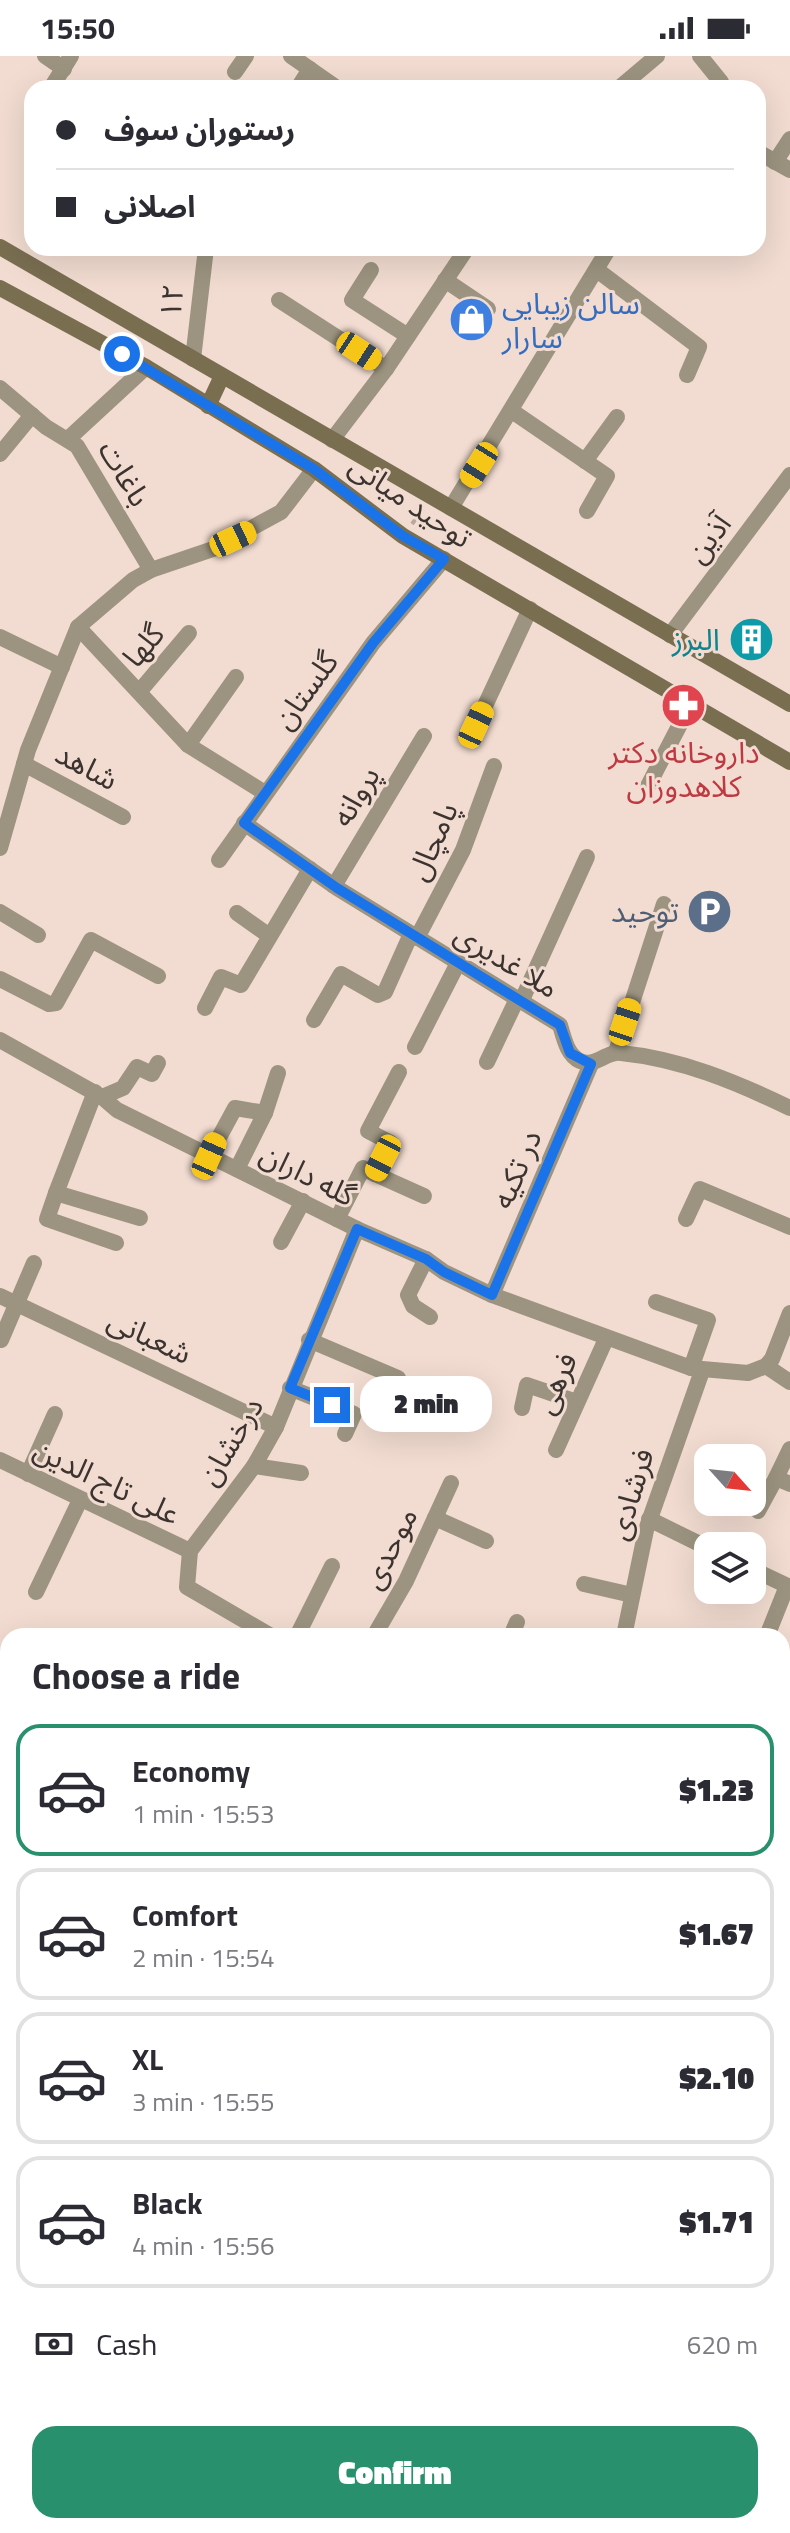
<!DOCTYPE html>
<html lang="en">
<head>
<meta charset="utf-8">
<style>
	:root { --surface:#fff; --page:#f2f2f3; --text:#2b2b33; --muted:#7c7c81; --line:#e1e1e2; --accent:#29906d }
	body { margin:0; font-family:"Titillium Web","Noto Sans Arabic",sans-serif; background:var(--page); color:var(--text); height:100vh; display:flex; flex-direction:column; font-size:30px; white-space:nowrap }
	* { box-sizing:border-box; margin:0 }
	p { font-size:26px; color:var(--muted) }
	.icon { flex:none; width:44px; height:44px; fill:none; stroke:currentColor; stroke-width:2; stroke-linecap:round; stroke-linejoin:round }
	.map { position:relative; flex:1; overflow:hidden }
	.drawer { position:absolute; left:0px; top:1572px; width:790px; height:906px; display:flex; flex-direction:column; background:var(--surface); border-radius:24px 24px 0 0; box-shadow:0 8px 32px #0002 }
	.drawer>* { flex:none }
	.guide { position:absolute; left:24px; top:24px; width:742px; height:176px; border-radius:24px; box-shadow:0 8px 32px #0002; display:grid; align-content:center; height:176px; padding:0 32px; background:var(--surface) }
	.needle { width:52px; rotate:117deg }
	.controls { position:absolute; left:694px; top:1388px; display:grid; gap:16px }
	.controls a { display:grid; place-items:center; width:72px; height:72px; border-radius:16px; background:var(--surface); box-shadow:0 8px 32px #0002; font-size:40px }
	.end { position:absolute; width:36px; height:36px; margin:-18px; border:10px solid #1a73e8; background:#fff; box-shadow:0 0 0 4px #fff }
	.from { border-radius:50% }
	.bubble { position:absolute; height:56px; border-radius:24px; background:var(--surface); box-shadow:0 8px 32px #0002; font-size:26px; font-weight:800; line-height:56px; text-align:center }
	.car { position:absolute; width:24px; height:48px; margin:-24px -12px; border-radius:10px; box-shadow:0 0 6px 2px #0007; background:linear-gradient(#f5c518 24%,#345 0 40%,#f5c518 0 76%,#345 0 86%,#f5c518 0) }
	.guide b { display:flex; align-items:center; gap:28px; height:76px; font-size:30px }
	.guide b+b { border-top:2px solid var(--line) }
	.guide i { width:20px; height:20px; background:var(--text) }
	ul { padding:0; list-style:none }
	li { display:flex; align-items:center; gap:24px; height:132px; margin:0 16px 12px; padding:0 16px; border:4px solid var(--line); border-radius:24px }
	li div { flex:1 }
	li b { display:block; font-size:30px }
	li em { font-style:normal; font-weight:800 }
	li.active { border-color:var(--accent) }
	li>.icon { width:72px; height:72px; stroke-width:1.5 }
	h2 { padding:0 32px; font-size:36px; line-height:96px }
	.pay { display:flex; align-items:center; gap:20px; height:88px; padding:0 32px; font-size:30px }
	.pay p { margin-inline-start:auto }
	.button { display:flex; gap:16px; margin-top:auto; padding:16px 32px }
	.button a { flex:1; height:92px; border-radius:24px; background:var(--accent); color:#fff; font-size:32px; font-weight:800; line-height:92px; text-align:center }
	.status { display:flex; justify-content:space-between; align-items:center; height:56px; padding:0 40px; background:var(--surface); direction:ltr }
	.status svg { height:22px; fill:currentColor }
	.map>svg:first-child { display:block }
	.commercial { fill:#ebd0d0 }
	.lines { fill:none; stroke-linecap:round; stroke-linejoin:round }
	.path { stroke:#b9a79e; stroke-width:4; stroke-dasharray:8 4; stroke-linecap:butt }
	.lane { stroke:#9c9480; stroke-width:11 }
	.street { stroke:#9c9480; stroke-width:16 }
	.secondary { stroke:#7a6e51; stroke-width:16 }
	.route { stroke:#1a73e8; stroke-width:10 }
	.labels { text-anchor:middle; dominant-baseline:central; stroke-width:6; stroke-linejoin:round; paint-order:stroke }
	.street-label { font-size:30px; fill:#3b332f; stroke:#f2dcd1 }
	.shop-label { font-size:30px; fill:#366cbe; stroke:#f2dcd1; text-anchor:start }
	.culture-label { font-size:30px; fill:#0d838f; stroke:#f2dcd1; text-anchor:end }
	.health-label { font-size:30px; fill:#be3a42; stroke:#f2dcd1 }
	.service-label { font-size:30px; fill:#4e5e75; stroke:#f2dcd1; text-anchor:end }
</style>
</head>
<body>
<div class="status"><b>15:50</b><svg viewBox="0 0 49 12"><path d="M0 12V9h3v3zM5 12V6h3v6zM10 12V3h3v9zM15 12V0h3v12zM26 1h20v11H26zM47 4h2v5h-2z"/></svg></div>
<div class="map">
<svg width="790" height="2477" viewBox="0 0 790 2477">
	<rect width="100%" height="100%" fill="#f2dcd1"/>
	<g class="commercial">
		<path d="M0,1767l8,5v691l-8,-5z"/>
		<path d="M89,2470h533l-4,7h-534z"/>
	</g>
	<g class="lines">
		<path class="path" d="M412,468l11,-15"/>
		<g class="lane">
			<path d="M0,1885l8,4"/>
			<path d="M0,1993l8,5"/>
			<path d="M0,2096l8,-12"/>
			<path d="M0,2290l8,5"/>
		</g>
		<g class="street">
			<path d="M45,0l19,13"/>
			<path d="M291,0l46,32"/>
			<path d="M700,0l21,26 -4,6"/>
			<path d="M235,16l11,-16"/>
			<path d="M51,32l20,-32"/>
			<path d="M298,32l12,-19"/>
			<path d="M619,32l38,-32"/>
			<path d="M758,96l32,18"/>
			<path d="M775,106l15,-23"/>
			<path d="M371,214l-19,30 56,36"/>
			<path d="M597,214l102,77 -12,28"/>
			<path d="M445,224l43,29"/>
			<path d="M279,244l107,69"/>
			<path d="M193,303l13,-111"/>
			<path d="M0,332l46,39 31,19 74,124"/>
			<path d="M512,355l95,65 -20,35"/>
			<path d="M68,383l78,-72"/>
			<path d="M332,384l54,-71 81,-121"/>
			<path d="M0,398l32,-39"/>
			<path d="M585,405l32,-44"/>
			<path d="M451,452l158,-260"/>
			<path d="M78,571l110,118 77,48"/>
			<path d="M670,579l120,-160"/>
			<path d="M0,581l62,30"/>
			<path d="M139,636l50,-59"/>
			<path d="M476,669l54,-116"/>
			<path d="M188,689l48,-68"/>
			<path d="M24,708l99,53"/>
			<path d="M648,730l42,-81"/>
			<path d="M244,767l93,65 223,137c4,13 7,30 20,36 15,7 26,-10 41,-8 60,6 115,29 169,55"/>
			<path d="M0,792l28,-98 50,-123 55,-47 18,-10 62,-21 68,-37 33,-43"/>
			<path d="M219,804l154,-217 71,-84"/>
			<path d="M334,830l90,-150"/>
			<path d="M0,856l38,23"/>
			<path d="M237,857l31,22"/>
			<path d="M417,882l46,-88 31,-84"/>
			<path d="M0,923l49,25 7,-1 35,-63 67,36"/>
			<path d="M521,946l66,-145"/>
			<path d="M205,952l16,-31 20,8 69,-116"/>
			<path d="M314,964l27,-46 37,21 7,-3 26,-58"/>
			<path d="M0,984l102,57 15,13 240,119 69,30 18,13 48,23 199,73 57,5 18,-7 6,-7 18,-46"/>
			<path d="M415,991l43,-84"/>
			<path d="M616,996l48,-148"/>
			<path d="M487,1006l30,-63"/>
			<path d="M95,1036l-39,101 84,25"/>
			<path d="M102,1041l21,-9 14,-21 15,7 6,-11"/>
			<path d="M209,1100l26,-48 30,5 13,-40"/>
			<path d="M237,1113l28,-56"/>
			<path d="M375,1118l49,22"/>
			<path d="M56,1137l-9,26 69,24"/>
			<path d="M337,1163l26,-51 12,6 16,-31 -23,-12 31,-59"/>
			<path d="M686,1163l14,-30 90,38"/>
			<path d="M281,1186l22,-41"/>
			<path d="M426,1203l-18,36 5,11 17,11"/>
			<path d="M492,1239l99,-231"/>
			<path d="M0,1240l276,131"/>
			<path d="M656,1246l52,18 -17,48"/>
			<path d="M1,1284l33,-77"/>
			<path d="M309,1284l89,38"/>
			<path d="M766,1310l24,16"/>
			<path d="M290,1332l64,26 -9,20"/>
			<path d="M522,1352l5,-23 50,17"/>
			<path d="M790,1393l-14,29 14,6"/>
			<path d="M556,1394l50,-111"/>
			<path d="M0,1404l190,91"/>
			<path d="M254,1410l47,7"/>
			<path d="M28,1418l27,-60"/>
			<path d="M758,1455l18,-33"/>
			<path d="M435,1462l51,23"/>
			<path d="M649,1463l59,29"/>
			<path d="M752,1513l38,18"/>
			<path d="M584,1528l48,11"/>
			<path d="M36,1536l44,-92"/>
			<path d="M271,1580l-84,-49 3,-36 64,-85 22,-39 81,-198"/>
			<path d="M297,1580l35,-70"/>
			<path d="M374,1580l32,-55 45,-98"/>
			<path d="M511,1580l6,-14"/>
			<path d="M624,1580l22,-106 56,-159"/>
			<path d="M767,1580l20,-50"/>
			<path d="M782,1861l8,2"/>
			<path d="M782,1924l8,2"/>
			<path d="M782,2005l5,-14 3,1"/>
			<path d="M782,2127l8,3"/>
			<path d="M631,2477l5,-7"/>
		</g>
		<g class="secondary">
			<path d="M0,191l790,457"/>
			<path d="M0,232l146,79 168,102 89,67 387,226"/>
			<path d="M208,350l14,-30"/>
		</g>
	</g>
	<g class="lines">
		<path class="route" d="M122,298l192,115 89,67 41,23 -71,84 -129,180 93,65 223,137 10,28 21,11 -99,231 -48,-23 -18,-13 -69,-30 -67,159 42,17"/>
	</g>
	<defs>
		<symbol id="shop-disc" viewBox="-11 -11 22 22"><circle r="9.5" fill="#3f7fe0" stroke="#f2dcd1"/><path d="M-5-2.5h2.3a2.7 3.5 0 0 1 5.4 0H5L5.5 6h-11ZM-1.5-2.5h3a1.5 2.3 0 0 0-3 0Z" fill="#fff"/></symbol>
		<symbol id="building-disc" viewBox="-11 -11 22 22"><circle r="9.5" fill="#0f9aa8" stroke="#f2dcd1"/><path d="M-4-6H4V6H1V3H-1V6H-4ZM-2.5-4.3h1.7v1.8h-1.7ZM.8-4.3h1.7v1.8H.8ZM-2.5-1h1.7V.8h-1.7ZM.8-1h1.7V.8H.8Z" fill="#fff"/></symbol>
		<symbol id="pharmacy-disc" viewBox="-11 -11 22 22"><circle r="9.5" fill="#e0444e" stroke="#f2dcd1"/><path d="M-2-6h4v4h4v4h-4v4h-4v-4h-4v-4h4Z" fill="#fff"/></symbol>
		<symbol id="parking-disc" viewBox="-11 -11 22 22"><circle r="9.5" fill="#5c6f8a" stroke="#f2dcd1"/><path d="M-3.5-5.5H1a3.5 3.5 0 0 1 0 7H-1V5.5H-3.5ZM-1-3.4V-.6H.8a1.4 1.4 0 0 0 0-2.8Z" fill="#fff"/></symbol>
	</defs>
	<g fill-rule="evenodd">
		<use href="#shop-disc" x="446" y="238" width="51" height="51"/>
		<use href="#building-disc" x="726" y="558" width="51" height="51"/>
		<use href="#pharmacy-disc" x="658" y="624" width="51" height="51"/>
		<use href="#parking-disc" x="684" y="830" width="51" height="51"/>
	</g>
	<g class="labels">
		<g class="street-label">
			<text transform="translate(171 245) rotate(-85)">۱۲</text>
			<text transform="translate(125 417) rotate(59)">باغات</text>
			<text transform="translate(411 445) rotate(34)">توحید میانی</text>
			<text transform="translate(708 482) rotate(-53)">آذین</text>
			<text transform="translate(143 589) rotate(-50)">گلها</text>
			<text transform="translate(305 634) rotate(-54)">گلستان</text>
			<text transform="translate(87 710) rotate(28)">شاهد</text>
			<text transform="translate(355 740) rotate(-59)">پروانه</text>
			<text transform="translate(432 785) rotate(-66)">پامچال</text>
			<text transform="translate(507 904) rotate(31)">ملا غدیری</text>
			<text transform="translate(516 1113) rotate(-67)">در تکیه</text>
			<text transform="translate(308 1118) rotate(27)">گله داران</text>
			<text transform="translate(150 1280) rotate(25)">شعبانی</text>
			<text transform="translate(555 1327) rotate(-66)">فرهی</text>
			<text transform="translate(230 1385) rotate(-59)">درخشان</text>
			<text transform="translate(107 1425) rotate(26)">علی تاج الدین</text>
			<text transform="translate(630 1438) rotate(-73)">فرشادی</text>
			<text transform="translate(389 1492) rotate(-63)">موحدی</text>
		</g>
		<g class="shop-label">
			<text x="502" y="247">سالن زیبایی<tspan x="502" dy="34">سارار</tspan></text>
		</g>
		<g class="culture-label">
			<text x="720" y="583">البرز</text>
		</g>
		<g class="health-label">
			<text x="684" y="696">داروخانه دکتر<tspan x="684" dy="34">کلاهدوزان</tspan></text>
		</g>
		<g class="service-label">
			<text x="679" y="855">توحید</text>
		</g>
	</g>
</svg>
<div class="controls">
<a><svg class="needle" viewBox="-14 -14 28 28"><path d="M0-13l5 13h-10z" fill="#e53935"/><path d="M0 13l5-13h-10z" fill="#7c7c81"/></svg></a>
<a><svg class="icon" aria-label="layers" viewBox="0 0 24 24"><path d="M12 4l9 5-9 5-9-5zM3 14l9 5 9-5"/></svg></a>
</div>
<i class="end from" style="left:122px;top:298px"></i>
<i class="end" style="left:332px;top:1349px"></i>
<div class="bubble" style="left:360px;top:1320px;width:132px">2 min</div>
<i class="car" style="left:359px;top:295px;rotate:123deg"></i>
<i class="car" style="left:479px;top:409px;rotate:212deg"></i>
<i class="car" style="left:233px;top:483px;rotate:65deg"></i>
<i class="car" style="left:476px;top:669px;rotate:25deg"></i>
<i class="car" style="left:625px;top:966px;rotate:18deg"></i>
<i class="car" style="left:209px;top:1100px;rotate:24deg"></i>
<i class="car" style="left:383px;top:1102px;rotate:207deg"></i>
<div class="guide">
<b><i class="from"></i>رستوران سوف</b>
<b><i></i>اصلانی</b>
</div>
<section class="drawer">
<h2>Choose a ride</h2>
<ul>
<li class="active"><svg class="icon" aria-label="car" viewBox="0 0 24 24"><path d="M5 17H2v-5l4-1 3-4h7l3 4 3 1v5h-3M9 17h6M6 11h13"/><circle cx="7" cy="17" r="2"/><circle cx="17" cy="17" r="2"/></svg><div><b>Economy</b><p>1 min · 15:53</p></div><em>$1.23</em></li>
<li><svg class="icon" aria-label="car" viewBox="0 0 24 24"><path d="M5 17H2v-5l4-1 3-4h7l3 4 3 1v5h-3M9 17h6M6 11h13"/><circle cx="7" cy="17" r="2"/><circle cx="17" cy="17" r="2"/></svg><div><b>Comfort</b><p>2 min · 15:54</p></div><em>$1.67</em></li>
<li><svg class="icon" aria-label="car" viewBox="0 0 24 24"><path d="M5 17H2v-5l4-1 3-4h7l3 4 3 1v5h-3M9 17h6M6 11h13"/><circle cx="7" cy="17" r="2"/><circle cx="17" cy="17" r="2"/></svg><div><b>XL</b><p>3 min · 15:55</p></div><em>$2.10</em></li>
<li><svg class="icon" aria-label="car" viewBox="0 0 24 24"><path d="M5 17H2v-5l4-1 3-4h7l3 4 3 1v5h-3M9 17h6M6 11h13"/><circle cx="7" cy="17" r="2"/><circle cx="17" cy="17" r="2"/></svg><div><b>Black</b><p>4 min · 15:56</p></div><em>$1.71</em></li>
</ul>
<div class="pay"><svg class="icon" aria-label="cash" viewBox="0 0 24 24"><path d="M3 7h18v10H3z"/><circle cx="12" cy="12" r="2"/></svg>Cash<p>620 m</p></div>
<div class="button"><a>Confirm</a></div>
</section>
</div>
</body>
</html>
